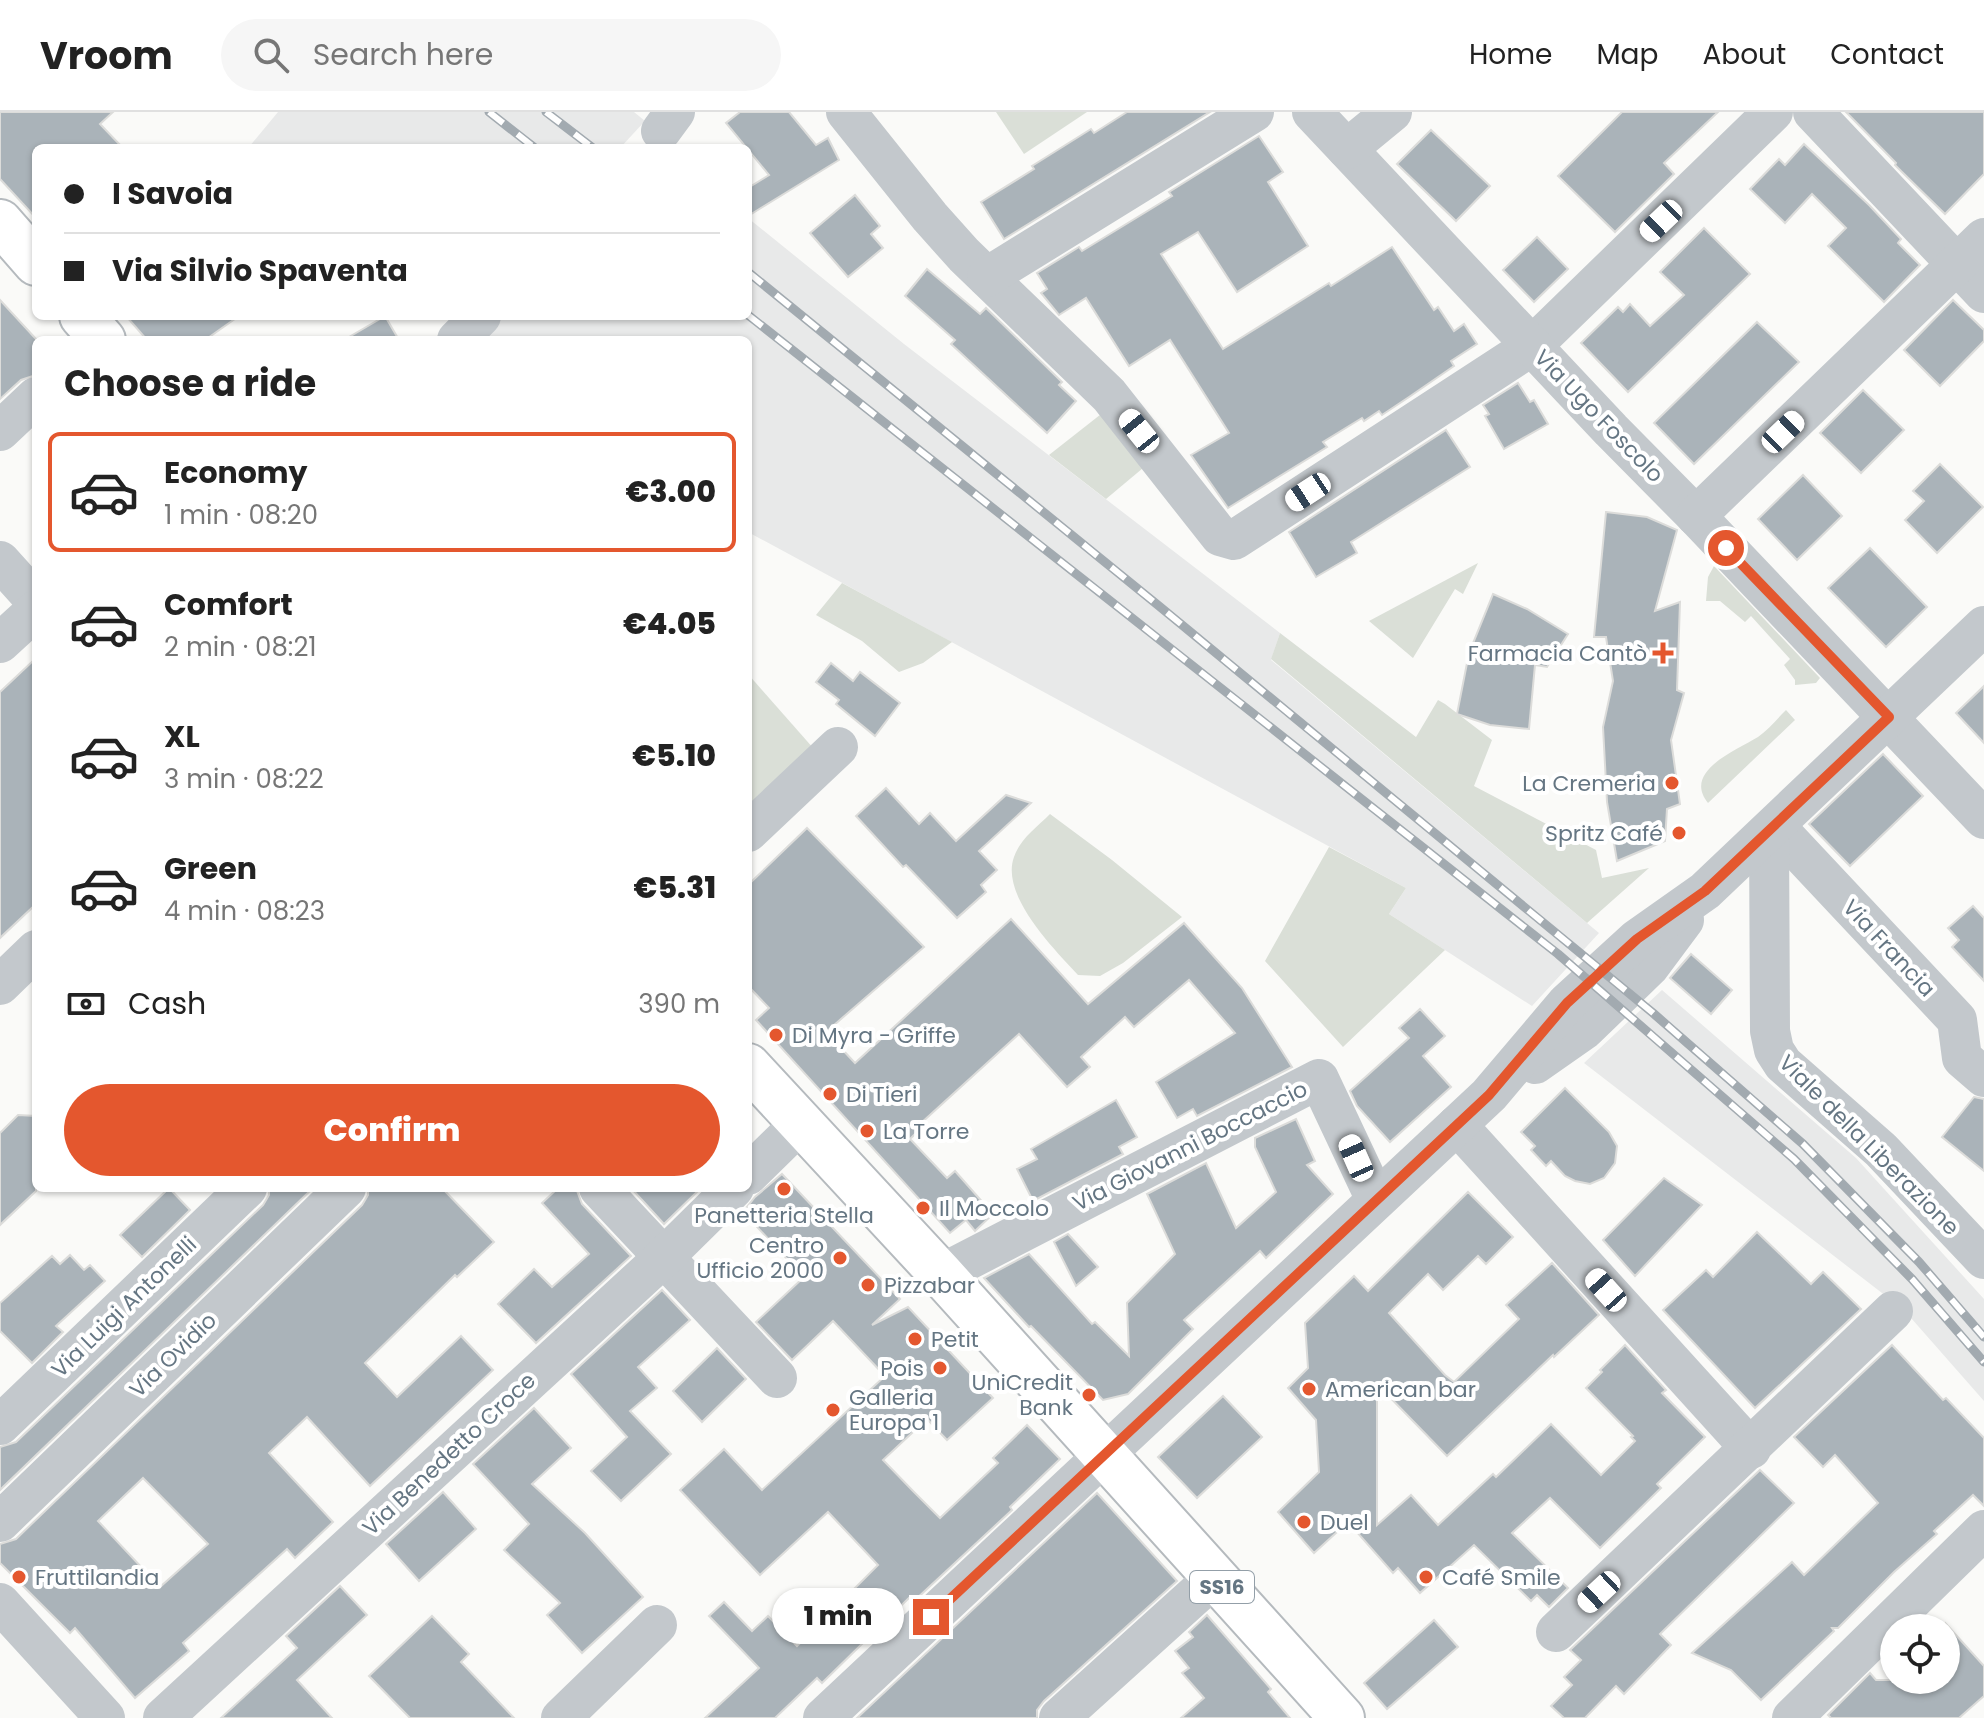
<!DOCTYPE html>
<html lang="en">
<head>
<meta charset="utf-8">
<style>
	:root { --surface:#fff; --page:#f6f6f6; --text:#222; --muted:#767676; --line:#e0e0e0; --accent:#e4572e }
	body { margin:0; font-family:Poppins,sans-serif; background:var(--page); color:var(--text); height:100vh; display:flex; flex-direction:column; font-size:30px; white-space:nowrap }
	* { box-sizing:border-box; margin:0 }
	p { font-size:26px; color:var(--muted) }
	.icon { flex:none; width:44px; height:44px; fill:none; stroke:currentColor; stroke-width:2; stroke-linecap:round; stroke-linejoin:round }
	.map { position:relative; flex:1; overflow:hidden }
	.side { position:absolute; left:32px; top:224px; width:720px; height:856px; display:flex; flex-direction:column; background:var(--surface); border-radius:12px; box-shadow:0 2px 6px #0004 }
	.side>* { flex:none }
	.guide { position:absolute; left:32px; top:32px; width:720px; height:176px; border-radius:12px; box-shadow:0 2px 6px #0004; display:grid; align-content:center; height:176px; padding:0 32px; background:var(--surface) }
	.buttons { position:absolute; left:1880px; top:1502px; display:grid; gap:16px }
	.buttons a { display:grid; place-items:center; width:80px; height:80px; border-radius:50%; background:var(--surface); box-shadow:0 2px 6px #0004; font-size:40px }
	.end { position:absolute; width:36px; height:36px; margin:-18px; border:10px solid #e4572e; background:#fff; box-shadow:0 0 0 4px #fff }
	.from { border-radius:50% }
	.bubble { position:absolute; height:56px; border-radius:28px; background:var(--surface); box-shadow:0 2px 6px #0004; font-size:26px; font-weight:800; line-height:56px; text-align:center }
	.car { position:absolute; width:24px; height:48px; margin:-24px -12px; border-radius:10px; box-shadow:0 0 6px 2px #0007; background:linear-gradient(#fff 24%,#345 0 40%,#fff 0 76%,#345 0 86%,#fff 0) }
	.guide b { display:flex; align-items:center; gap:28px; height:76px; font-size:30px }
	.guide b+b { border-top:2px solid var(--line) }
	.guide i { width:20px; height:20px; background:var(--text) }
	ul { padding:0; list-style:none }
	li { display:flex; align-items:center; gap:24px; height:120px; margin:0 16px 12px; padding:0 16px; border:4px solid transparent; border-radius:12px }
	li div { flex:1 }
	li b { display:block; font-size:30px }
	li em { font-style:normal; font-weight:800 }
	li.on { border-color:var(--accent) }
	li>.icon { width:72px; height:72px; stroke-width:1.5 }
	h2 { padding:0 32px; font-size:36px; line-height:96px }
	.pay { display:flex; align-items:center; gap:20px; height:88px; padding:0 32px; font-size:30px }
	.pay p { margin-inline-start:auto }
	.action { display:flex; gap:16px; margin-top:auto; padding:16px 32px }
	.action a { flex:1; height:92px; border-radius:48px; background:var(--accent); color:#fff; font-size:32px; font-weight:800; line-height:92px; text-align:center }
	header { display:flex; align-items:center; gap:48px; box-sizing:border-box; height:112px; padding:0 40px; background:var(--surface); border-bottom:2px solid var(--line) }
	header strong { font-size:38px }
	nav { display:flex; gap:44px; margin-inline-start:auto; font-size:28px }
	.search { width:560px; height:72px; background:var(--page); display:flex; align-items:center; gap:20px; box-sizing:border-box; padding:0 28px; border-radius:44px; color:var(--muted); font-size:30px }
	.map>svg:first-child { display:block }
	.built { fill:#e8e9e9 }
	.green { fill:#dadfd7 }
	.building { fill:#aab3b9; stroke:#dcdcda; stroke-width:2; fill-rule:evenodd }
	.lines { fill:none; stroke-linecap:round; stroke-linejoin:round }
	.major-casing { stroke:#b5babe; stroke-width:48 }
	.minor { stroke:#c3c8cc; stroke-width:40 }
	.major { stroke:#fff; stroke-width:44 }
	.rail-casing { stroke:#a2aab0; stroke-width:9 }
	.rail { stroke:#fff; stroke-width:6; stroke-dasharray:18; stroke-linecap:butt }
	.route { stroke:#e4572e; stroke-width:10 }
	.poi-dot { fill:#e4572e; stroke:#fff; stroke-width:3 }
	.labels { text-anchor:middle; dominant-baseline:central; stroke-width:8; stroke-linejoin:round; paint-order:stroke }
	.shield { fill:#fff; stroke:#939fa8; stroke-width:2 }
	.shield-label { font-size:20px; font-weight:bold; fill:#657683 }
	.street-label { font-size:22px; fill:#657683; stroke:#fff }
	.poi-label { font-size:22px; fill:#657683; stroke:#fff; text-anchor:start }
</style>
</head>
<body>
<header>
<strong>Vroom</strong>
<div class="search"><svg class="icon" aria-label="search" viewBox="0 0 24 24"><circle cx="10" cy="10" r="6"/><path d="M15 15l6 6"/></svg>Search here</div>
<nav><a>Home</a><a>Map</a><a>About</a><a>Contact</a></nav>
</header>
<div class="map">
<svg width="1984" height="1606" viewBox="0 0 1984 1606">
	<rect width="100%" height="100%" fill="#fafaf8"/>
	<g class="built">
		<path d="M278,0h356l11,9 -25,27 -371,-1z"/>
		<path d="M748,106l156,126 376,289 -9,27 328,273 -67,73 -143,-92 17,-26 -658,-356v-192h-261l-5,-4 22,-20h244z"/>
		<path d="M1662,878l194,168 128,141v102l-80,-91 -320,-247z"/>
	</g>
	<g class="green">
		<path d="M996,0h91l-63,42z"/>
		<path d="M1105,299l44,52 -43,36 -57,-44z"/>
		<path d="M1478,451l-15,31 -8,-5 -42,69 -44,-37z"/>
		<path d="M1714,454l106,112 -4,5 -21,2v-5l-11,-15 6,-6 -39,-43 -6,6 -25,-21h-14l2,-24z"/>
		<path d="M842,471l110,59 -29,21 -24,9 -37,-31 -46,-26z"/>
		<path d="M1280,521l136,104 22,-37 7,4 47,36 -18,46 122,64 6,28 47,-10 -62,55 -316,-264z"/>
		<path d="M748,562l66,75 -66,62z"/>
		<path d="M1786,598l9,10 -87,83c-26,-32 29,-53 50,-66 10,-7 19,-18 28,-27z"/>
		<path d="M1050,702l62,46 70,57 -59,46 -23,13 -22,-1c-24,-26 -78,-80 -64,-118 6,-18 23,-30 36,-43z"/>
		<path d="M1329,735l77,41 -17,26 56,36 -102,97 -78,-86z"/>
	</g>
	<g class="building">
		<path d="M0,0h113l-13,12 23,24h-87v70l-36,-39z"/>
		<path d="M740,0h49l27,33 12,-7 11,22 -91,56v-28l21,-13 -43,-52z"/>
		<path d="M1127,0h83l-206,127 -23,-37 53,-33 -2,-3 59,-37 3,4z"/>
		<path d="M1622,0h96l-54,51 10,11 -59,58 -57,-56z"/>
		<path d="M1846,0h138v62l-39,40 -44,-43 -6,-6 1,-2z"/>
		<path d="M1431,18l59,56 -34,35 -59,-57z"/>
		<path d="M1259,24l24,36 -15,10 40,64 -71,46 -39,-60 -37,22 62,95 106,-66 2,3 61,-39 42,63 4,-3 16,24 10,-7 13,20 -26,17 3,5 -45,31 -27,18 -3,-4 -15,10 -2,-3 -39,24 4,5 -99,61 -37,-53 38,-22 -59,-93 -41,26 -43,-68 -27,17 -18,-22 6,-4 -10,-16 42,-26 3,4 90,-55 -3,-4z"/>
		<path d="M1804,32l65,61 32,34 -3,4 22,22 -36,37 -56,-56 18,-18 -34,-34 -27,29 -35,-34 29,-30 6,6z"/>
		<path d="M855,83l25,31 -9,8 12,14 -35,29 -38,-44z"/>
		<path d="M1704,116l46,46 -122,118 -47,-49 37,-36 5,5 7,-8 20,22 34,-31 -24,-23z"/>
		<path d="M1537,125l31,32 -34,33 -31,-32z"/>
		<path d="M927,157l53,45 6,-6 76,74 -3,3 17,16 -29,32 -96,-89 4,-4 -50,-44z"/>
		<path d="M0,188l36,39v36l-15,5 -21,19z"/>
		<path d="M1953,188l31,30v11l-44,45 -36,-36z"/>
		<path d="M126,204h113l-34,24h-58z"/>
		<path d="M385,204l14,24h-55z"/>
		<path d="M1757,210l42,40 -105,102 -40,-41z"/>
		<path d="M1518,271l12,19 4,-2 14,24 -44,25 -19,-33 4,-2 -6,-9z"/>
		<path d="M1863,278l41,40 -43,43 -41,-40z"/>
		<path d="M1446,318l24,37 -119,75 6,11 -41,24 -27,-45z"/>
		<path d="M1940,352l43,43 -46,46 -32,-33 19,-19 -11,-10z"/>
		<path d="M1803,363l39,41 -45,44 -39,-41z"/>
		<path d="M1606,400l41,5 30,13 -22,81 25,-9 -3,88 7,3 -13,47 9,64 -13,5 -2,32 -48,20 -10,-59 -4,-75 10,-46 -7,-44h-12z"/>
		<path d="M1870,436l57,59 -41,40 -58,-59z"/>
		<path d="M1493,482l34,15 41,25 -21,33 -12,-2 -6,64 -39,-4 -33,-11 12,-61z"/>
		<path d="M36,546v246l-36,34v-246z"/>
		<path d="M831,551l22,18 7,-9 40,31 -25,33 -39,-32 3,-4 -23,-18z"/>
		<path d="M1984,574v57l-28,-30z"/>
		<path d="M1883,642l40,42 -73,70 -41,-42z"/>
		<path d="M886,676l33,36 11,-11 26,28 50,-46 25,8 -52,48 18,19 -16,15 5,7 -29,26 -51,-53 -3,2 -47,-51z"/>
		<path d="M807,716l117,119 -98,85 29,31 156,-144 77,85 96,-81 58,65 50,79 -95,49 -4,-7 -16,9 -21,-36 79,-49 -46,-53 -55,47 -9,-10 -44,40 9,10 -23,20 -48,-53 -100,91 2,3 -11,11 37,39 8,-7 38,43 -18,17 -9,-11 -16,13 -194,-213 13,-12 -21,-22v-101z"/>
		<path d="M1973,794l11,12v63l-32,-34 7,-7 -11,-12z"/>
		<path d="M1691,842l41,36 -21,24 -41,-36z"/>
		<path d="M1420,897l25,27 -22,20 28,31 -61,55 -33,-36 -7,-15 59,-53 -10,-10z"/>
		<path d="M1565,976l44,44 8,14 -2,17 -11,15 -14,6 -15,-3 -10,-5 -14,-15 -5,5 -15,-16 4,-4 -14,-14z"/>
		<path d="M1974,985l10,2v72l-42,-34z"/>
		<path d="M1116,988l21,37 -18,10 4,7 -90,47 -16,-32 20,-10 -6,-10z"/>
		<path d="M18,1003l18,1v75l-36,34v-92z"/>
		<path d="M1296,1007l19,42 -8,4 26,29 -67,64 -6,-7 -76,69 9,9 -65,65 -25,6 -72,-74 -2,1 -45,-49 45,-24 63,70 3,-2 34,34 -2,-53 48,-49 -28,-60 59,-31 30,65 40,-36 -21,-45v-9z"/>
		<path d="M782,1062l118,125 -28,26 36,-18 85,91 -46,42 -20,-21 -44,41 30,31 27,27 58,-55 -5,-5 34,-33 33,34 -50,48 2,3 -98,91 -4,-4 -88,86 -5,-5 -42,40h-70l54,-50 -50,-52 15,-14 28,29 16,-15 29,30 81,-81 -50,-53 -68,63 -80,-85 44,-41 38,41 123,-114 -52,-55 -41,39 -36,-38 48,-45 -61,-65 12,-15z"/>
		<path d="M1664,1066l38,27 -67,71 -32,-36z"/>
		<path d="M169,1076l21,22 -48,47 -22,-22z"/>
		<path d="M269,1076h44l-313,302v-43l16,-5 247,-237 6,-10z"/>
		<path d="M368,1076h74l52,54 -37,35 -2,-2 -90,88 32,34 64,-61 32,34 -123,116 -63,-69 -38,36 64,69 -38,36 -8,-9 -104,94 6,8 -54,47 -60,-70 -5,5 -70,-70v-19l16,-5 346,-334 6,-10zM143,1366l65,66 -48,43 -62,-66z"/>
		<path d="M558,1076h18l6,16 49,52 -95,87 -38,-39 36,-35 18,18 37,-33 -47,-51z"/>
		<path d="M631,1076h70l-37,36z"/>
		<path d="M1468,1080l45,45 -27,27 -8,-8 -35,34 -15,-16 -39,39 56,62 9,7 65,-63 -13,-14 46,-42 47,52 -45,42 -1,-2 -106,101 -70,-72v141l34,-30 27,30 55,-51 3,3 55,-53 50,51 34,-34 -4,-4 2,-1 -47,-48 16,-16 -2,-2 25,-25 41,45 -4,3 43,44 -48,47 4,4 -61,60 -50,-50 -38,35 56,55 -19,19 -12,-12 -6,6 -57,-56 -54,48 -22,-25 -5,5 -45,-51 -34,31 -36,-41 41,-40 -3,-52 -28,-32 20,-20 -3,-45 49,-47 14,15z"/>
		<path d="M1757,1120l54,52 12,-12 38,37 -106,99 -92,-98 43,-40 7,7z"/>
		<path d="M1068,1122l30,33 -22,19 -22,-44z"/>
		<path d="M70,1143l14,15 6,-5 15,16 -49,45 7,6 -31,31 -32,-32v-28l52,-47 8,8z"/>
		<path d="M662,1178l28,30 -52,47 19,21 -27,23 41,43 -50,47 -30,-30 36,-34 -56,-63z"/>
		<path d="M1892,1233l51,55 3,-2 38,40v68l-11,-11 -39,36 3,3 -43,38 -56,56h-6l2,3 -73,69 -30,-30 -39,-17 100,-91 12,13 74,-72 -43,-48 -12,12 -29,-30z"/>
		<path d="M717,1236l29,31 -44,43 -29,-31z"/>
		<path d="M1223,1284l39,41 -65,61 -39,-41z"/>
		<path d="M534,1296l37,40 -39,36 53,49 58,64 -61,56 -35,-38 13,-12 -56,-53 25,-26 -56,-60z"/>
		<path d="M1760,1358l34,33 -134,131 11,11 -47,49 -8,-8 -31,32h-21l-13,-12 21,-21 -8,-8 17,-17 -11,-10z"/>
		<path d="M443,1380l33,37 -57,52 -33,-37z"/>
		<path d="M1097,1381l80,88 -133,120 -7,9v8h-180z"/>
		<path d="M340,1474l27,29 -70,65 35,38h-111l76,-70 -11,-12z"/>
		<path d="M1207,1503l64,74 -3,3 22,26h-109l23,-20 -22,-25 7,-5 -14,-17 18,-14 -4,-5z"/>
		<path d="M432,1504l37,38 -8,8 53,56h-104l-41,-42z"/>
		<path d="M1434,1508l24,27 -71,62 -23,-26z"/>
		<path d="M1946,1512l38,42v30l-25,22h-128l-3,-3 42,-42 6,7h70z"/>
	</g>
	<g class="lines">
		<defs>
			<g id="major">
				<path d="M0,110l36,41"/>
				<path d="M82,204l21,24"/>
				<path d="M748,954l193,208 401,444"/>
			</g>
		</defs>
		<use href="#major" class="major-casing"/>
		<g class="minor">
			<path d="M846,0l84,105 34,38 145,140 111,141 14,4 298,-194 241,-234"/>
			<path d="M1312,0l299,318 85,86 288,303"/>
			<path d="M1813,0l171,181"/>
			<path d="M661,19l14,-19"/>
			<path d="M1347,37l45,-37"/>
			<path d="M987,165l267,-165"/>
			<path d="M457,228l24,-24"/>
			<path d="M0,319l36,-34"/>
			<path d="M1696,404l288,-278"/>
			<path d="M0,449l36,40"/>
			<path d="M0,531l36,-33"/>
			<path d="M1775,714l182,194 5,38 22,19"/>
			<path d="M1769,719l1,200 4,19 9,14 98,86 103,109"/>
			<path d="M748,720l90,-85"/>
			<path d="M0,873l36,-35"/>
			<path d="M1535,952l50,-35 64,-62 35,-47"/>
			<path d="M1457,1013l294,324"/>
			<path d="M748,1063l52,-51"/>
			<path d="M599,1076l178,190"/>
			<path d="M941,1162l378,-195 57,121"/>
			<path d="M0,1313l247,-237"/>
			<path d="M0,1410l346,-334"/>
			<path d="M0,1491l105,115"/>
			<path d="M1556,1520l337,-321"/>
			<path d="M163,1606l500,-460 71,-70"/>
			<path d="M561,1606l96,-93"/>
			<path d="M823,1606l666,-623 78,-92 70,-64 68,-48 279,-265"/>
			<path d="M1059,1606l155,-140"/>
			<path d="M1792,1606l192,-188"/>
		</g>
		<use href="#major" class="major"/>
		<defs>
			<g id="rail">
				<path d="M489,0l46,36"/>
				<path d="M546,0l47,36"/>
				<path d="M748,160l411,334 494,407 150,131 116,118 65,75"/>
				<path d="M748,203l810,639 236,205 118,120 72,83"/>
			</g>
		</defs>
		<use href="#rail" class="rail-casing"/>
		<use href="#rail" class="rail"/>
	</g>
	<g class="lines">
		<path class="route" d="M931,1505l558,-522 78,-92 70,-64 68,-48 184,-174 -163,-169"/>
	</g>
	<g class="poi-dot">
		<path d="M1659 529h8v8h8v8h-8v8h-8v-8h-8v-8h8z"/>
		<circle cx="1672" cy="671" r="8"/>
		<circle cx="1679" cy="721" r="8"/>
		<circle cx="776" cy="923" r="8"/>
		<circle cx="830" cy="982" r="8"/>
		<circle cx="867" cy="1019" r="8"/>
		<circle cx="784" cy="1077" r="8"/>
		<circle cx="923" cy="1096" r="8"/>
		<circle cx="840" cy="1146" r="8"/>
		<circle cx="868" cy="1173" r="8"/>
		<circle cx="915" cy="1227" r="8"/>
		<circle cx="940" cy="1256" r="8"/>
		<circle cx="1309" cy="1277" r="8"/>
		<circle cx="1089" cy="1283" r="8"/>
		<circle cx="833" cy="1298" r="8"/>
		<circle cx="1304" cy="1410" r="8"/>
		<circle cx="19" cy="1465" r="8"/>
		<circle cx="1426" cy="1465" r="8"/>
	</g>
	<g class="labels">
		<rect class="shield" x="1190" y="1459" width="64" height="32" rx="6"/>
		<g class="shield-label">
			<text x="1222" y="1475">SS16</text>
		</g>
		<g class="street-label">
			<text transform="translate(1599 304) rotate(46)">Via Ugo Foscolo</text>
			<text transform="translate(1889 836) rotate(47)">Via Francia</text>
			<text transform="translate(1869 1033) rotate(45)">Viale della Liberazione</text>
			<text transform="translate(1190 1034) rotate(-27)">Via Giovanni Boccaccio</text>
			<text transform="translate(124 1195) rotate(-44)">Via Luigi Antonelli</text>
			<text transform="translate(173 1243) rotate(-44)">Via Ovidio</text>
			<text transform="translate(449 1342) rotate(-43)">Via Benedetto Croce</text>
		</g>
		<g class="poi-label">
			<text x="1647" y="541" text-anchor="end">Farmacia Cantò</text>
			<text x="1656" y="671" text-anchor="end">La Cremeria</text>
			<text x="1663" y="721" text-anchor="end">Spritz Café</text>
			<text x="792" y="923">Di Myra - Griffe</text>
			<text x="846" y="982">Di Tieri</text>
			<text x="883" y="1019">La Torre</text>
			<text x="939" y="1096">Il Moccolo</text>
			<text x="784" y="1103" text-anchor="middle">Panetteria Stella</text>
			<text x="824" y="1133" text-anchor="end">Centro<tspan x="824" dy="25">Ufficio 2000</tspan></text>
			<text x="884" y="1173">Pizzabar</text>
			<text x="931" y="1227">Petit</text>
			<text x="924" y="1256" text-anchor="end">Pois</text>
			<text x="1073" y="1270" text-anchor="end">UniCredit<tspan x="1073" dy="25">Bank</tspan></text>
			<text x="1325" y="1277">American bar</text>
			<text x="849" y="1285">Galleria<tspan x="849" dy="25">Europa 1</tspan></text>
			<text x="1320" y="1410">Duel</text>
			<text x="35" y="1465">Fruttilandia</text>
			<text x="1442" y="1465">Café Smile</text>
		</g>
	</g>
</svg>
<div class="buttons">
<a><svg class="icon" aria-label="locate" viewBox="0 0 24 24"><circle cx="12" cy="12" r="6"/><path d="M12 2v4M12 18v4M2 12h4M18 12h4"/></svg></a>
</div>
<i class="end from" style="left:1726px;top:436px"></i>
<i class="end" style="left:931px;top:1505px"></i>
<div class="bubble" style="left:772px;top:1476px;width:132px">1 min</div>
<i class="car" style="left:1661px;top:109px;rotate:226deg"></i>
<i class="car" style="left:1139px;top:319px;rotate:321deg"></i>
<i class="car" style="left:1783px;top:320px;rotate:46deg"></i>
<i class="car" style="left:1308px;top:380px;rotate:237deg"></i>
<i class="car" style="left:1356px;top:1046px;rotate:336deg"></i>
<i class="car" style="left:1606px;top:1178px;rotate:318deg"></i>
<i class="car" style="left:1599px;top:1480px;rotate:227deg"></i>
<div class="guide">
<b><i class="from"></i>I Savoia</b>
<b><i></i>Via Silvio Spaventa</b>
</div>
<section class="side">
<h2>Choose a ride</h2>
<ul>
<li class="on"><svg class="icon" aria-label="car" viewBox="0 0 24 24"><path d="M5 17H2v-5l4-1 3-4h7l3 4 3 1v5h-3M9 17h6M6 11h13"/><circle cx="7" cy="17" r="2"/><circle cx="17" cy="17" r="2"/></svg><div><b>Economy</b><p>1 min · 08:20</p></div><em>€3.00</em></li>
<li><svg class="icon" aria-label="car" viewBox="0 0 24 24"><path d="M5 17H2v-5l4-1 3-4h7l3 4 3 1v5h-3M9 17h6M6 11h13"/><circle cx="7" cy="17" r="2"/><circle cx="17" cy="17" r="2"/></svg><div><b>Comfort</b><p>2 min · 08:21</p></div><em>€4.05</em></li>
<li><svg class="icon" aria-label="car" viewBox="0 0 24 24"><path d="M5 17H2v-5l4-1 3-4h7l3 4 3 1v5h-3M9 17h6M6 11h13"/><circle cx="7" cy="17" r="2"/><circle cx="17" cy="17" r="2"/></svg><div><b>XL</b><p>3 min · 08:22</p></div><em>€5.10</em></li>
<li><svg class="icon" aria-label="car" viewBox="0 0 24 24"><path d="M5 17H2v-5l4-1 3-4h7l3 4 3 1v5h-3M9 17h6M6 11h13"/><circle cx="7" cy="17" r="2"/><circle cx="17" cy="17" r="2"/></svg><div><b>Green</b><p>4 min · 08:23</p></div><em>€5.31</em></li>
</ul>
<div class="pay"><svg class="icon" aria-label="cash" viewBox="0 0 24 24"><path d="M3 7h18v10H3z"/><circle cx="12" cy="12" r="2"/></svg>Cash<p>390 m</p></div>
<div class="action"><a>Confirm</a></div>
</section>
</div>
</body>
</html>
